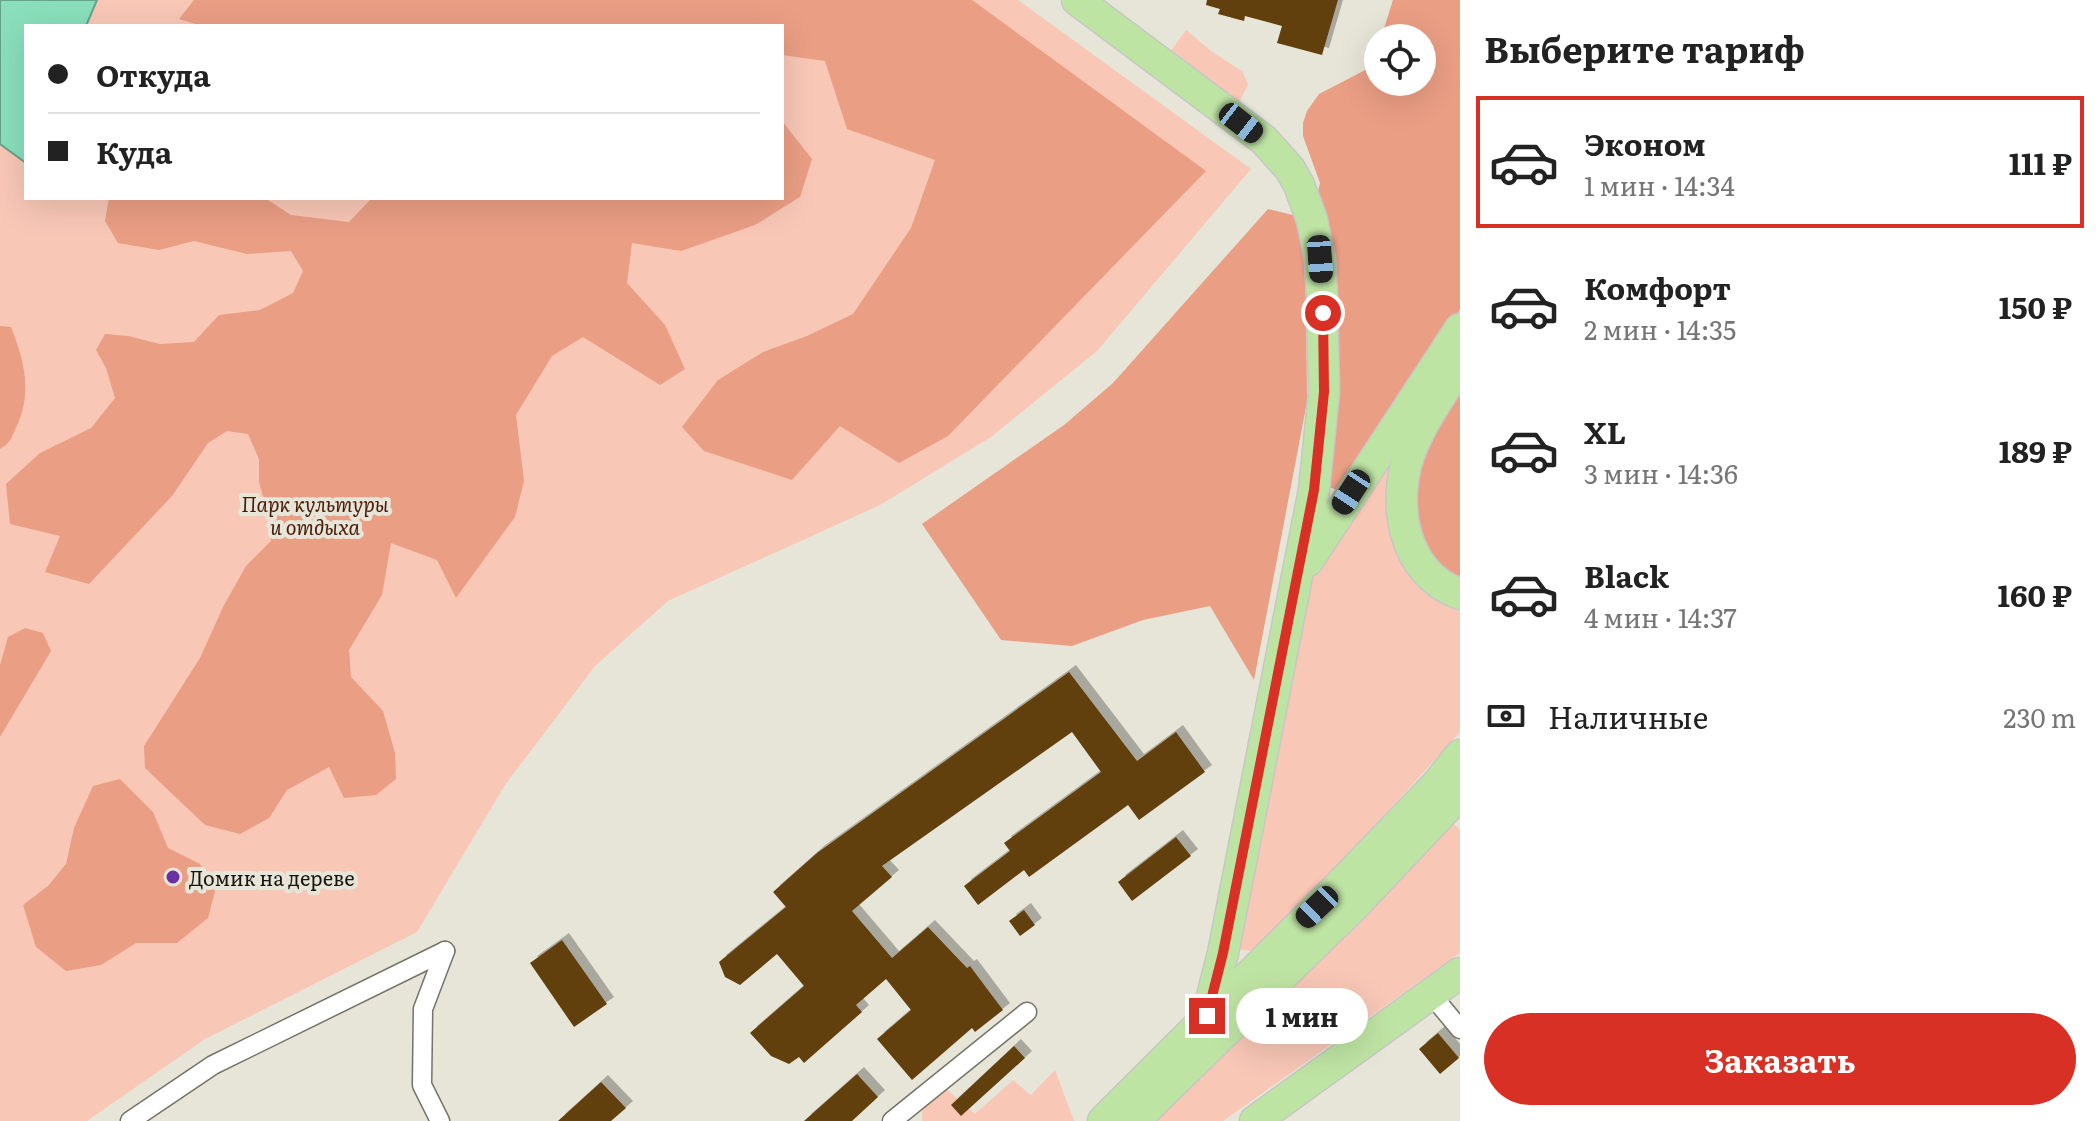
<!DOCTYPE html>
<html lang="ru">
<head>
<meta charset="utf-8">
<style>
	:root { --surface:#fff; --page:#f6f6f6; --text:#222; --muted:#767676; --line:#e0e0e0; --accent:#d93025 }
	body { margin:0; font-family:Literata,serif; background:var(--page); color:var(--text); height:100vh; display:flex; flex-direction:column; font-size:30px; white-space:nowrap }
	* { box-sizing:border-box; margin:0 }
	p { font-size:26px; color:var(--muted) }
	.icon { flex:none; width:44px; height:44px; fill:none; stroke:currentColor; stroke-width:2; stroke-linecap:round; stroke-linejoin:round }
	.map { position:relative; flex:1; overflow:hidden }
	.drawer { display:flex; flex-direction:column; background:var(--surface); width:640px }
	.drawer>* { flex:none }
	.top-card { position:absolute; left:24px; top:24px; width:760px; height:176px; border-radius:0px; box-shadow:0 8px 32px #0002; display:grid; align-content:center; height:176px; padding:0 24px; background:var(--surface) }
	.tools { position:absolute; left:1364px; top:24px; display:grid; gap:16px }
	.tools a { display:grid; place-items:center; width:72px; height:72px; border-radius:50%; background:var(--surface); box-shadow:0 8px 32px #0002; font-size:40px }
	.end { position:absolute; width:36px; height:36px; margin:-18px; border:10px solid #d93025; background:#fff; box-shadow:0 0 0 4px #fff }
	.from { border-radius:50% }
	.bubble { position:absolute; height:56px; border-radius:28px; background:var(--surface); box-shadow:0 8px 32px #0002; font-size:26px; font-weight:700; line-height:56px; text-align:center }
	.car { position:absolute; width:24px; height:48px; margin:-24px -12px; border-radius:10px; box-shadow:0 0 6px 2px #0007; background:linear-gradient(#222 24%,#8ab4d8 0 40%,#222 0 76%,#8ab4d8 0 86%,#222 0) }
	.top-card b { display:flex; align-items:center; gap:28px; height:76px; font-size:30px }
	.top-card b+b { border-top:2px solid var(--line) }
	.top-card i { width:20px; height:20px; background:var(--text) }
	ul { padding:0; list-style:none }
	li { display:flex; align-items:center; gap:24px; height:132px; margin:0 16px 12px; padding:0 8px; border:4px solid transparent; border-radius:0px }
	li div { flex:1 }
	li b { display:block; font-size:30px }
	li em { font-style:normal; font-weight:700 }
	li.active { border-color:var(--accent) }
	li>.icon { width:72px; height:72px; stroke-width:1.5 }
	h2 { padding:0 24px; font-size:36px; line-height:96px }
	.pay { display:flex; align-items:center; gap:20px; height:88px; padding:0 24px; font-size:30px }
	.pay p { margin-inline-start:auto }
	.action { display:flex; gap:16px; margin-top:auto; padding:16px 24px }
	.action a { flex:1; height:92px; border-radius:48px; background:var(--accent); color:#fff; font-size:32px; font-weight:700; line-height:92px; text-align:center }
	main { display:flex; flex:1; min-height:0 }
	.map>svg:first-child { display:block }
	.green { fill:#f8c7b6 }
	.forest { fill:#ea9e84 }
	.water { fill:#89dfbb; stroke:#67a388; stroke-width:2 }
	.building { fill:#623f0d; filter:url(#shadow) }
	.lines { fill:none; stroke-linecap:round; stroke-linejoin:round }
	.minor-casing { stroke:#747367; stroke-width:21 }
	.primary-casing { stroke:#c7c7c6; stroke-width:33 }
	.minor { stroke:#fff; stroke-width:18 }
	.primary { stroke:#bee4a3; stroke-width:30 }
	.route { stroke:#d93025; stroke-width:10 }
	.poi-dot { fill:#6d2fa4; stroke:#e6e5d8; stroke-width:3 }
	.labels { text-anchor:middle; dominant-baseline:central; stroke-width:8; stroke-linejoin:round; paint-order:stroke }
	.park-label { font-size:20px; font-style:italic; fill:#4a1b0a; stroke:#e6e5d8 }
	.poi-label { font-size:20px; fill:#171612; stroke:#e6e5d8; text-anchor:start }
</style>
</head>
<body>
<main>
<div class="map">
<svg width="1460" height="1121" viewBox="0 0 1460 1121">
	<defs>
		<filter id="shadow"><feDropShadow dx="7" dy="-7" stdDeviation="0" flood-color="#0004"/></filter>
	</defs>
	<rect width="100%" height="100%" fill="#e6e5d8"/>
	<g class="green">
		<path d="M97,0h921l233,169 -154,182 -106,86 -111,68 -212,96 -73,65 -90,119 -88,147 -212,107 -118,82h-87v-977l26,19v35h756v-172h-696z"/>
		<path d="M1186,30l25,21 32,21 5,13 -10,19 -61,-50 -6,-3z"/>
		<path d="M1405,422l46,184 9,4v122l-120,132 -88,87 -18,-2 74,-361 7,-19z"/>
		<path d="M1450,820l10,10v123l-237,168h-76z"/>
		<path d="M1055,1070l19,51h-152l1,-18 22,-15 30,26 38,-34 18,15z"/>
	</g>
	<g class="forest">
		<path d="M194,0h778l234,171 -258,265 -49,27 -59,-37 -48,54 -88,-29 -22,-24 36,-47 45,-28 44,-16 46,-22 58,-86 24,-68 -88,-31 -22,-68 -43,-6v-29h-580l-23,-7z"/>
		<path d="M1393,0h67v310l-119,181 -19,-6 -8,-276 6,-26 -17,-47v-13l4,-12 12,-17 54,-28 5,-18v34h44v-44h-41z"/>
		<path d="M782,121l30,38 -12,38 -45,28 -74,26 -49,-8 -5,40 38,42 20,44 -25,16 -77,-48 -31,19 -36,59 8,66 -9,36 -59,81 -19,-38 -46,-17 -9,52 -33,55 2,27 32,34 12,42 1,26 -20,16 -32,3 -15,-31 -42,23 -18,28 -29,16 -35,-9 -60,-57 -1,-22 56,-88 24,-53 22,-39 25,-25 -3,-27 -9,-32v-23l-11,-25 -21,-3 -19,12 -36,53 -83,88 -44,-12 15,-36 -50,-12 -4,-40 34,-31 51,-25 24,-30 -9,-30 -10,-18 9,-16 23,2 32,8 34,-2 25,-27 41,-5 33,-17 10,-22 -12,-20 -44,3 -53,-13 -35,9 -41,-7 -13,-22 4,-23h156l26,17 58,7 23,-24h410z"/>
		<path d="M1268,209l33,8 5,80 1,105 -53,278 -44,-74 -67,14 -71,26 -71,-6 -79,-116 142,-99 49,-42z"/>
		<path d="M0,326l11,1c14,36 22,67 4,103 -4,9 -6,14 -15,19z"/>
		<path d="M1460,386v195l-12,-5 -30,-39 -3,-56 20,-55z"/>
		<path d="M25,628l18,5 8,18 -51,86v-72l8,-28z"/>
		<path d="M120,779l33,33 15,36 32,16 15,27 -7,27 -31,25h-41l-35,22 -35,6 -30,-24 -13,-42 25,-19 18,-22 8,-36 19,-42z"/>
	</g>
	<path class="water" d="M0,0h97l-11,26h-60v137l-26,-19z"/>
	<g class="building">
		<path d="M1207,0h131l-16,55 -45,-12 5,-17 -37,-10 -1,5 -26,-7 2,-5 -14,-4z"/>
		<path d="M1069,672l68,89 39,-29 29,40 -66,48 -11,-15 -99,72 -5,-7 -46,35 -14,-19 46,-35 -6,-8 97,-71 -29,-40 -190,134 10,11 -40,34 40,47 36,-31 39,41 3,-2 33,44 -28,22 -3,-4 -60,52 -35,-41 34,-29 -25,-31 -30,26 6,7 -58,51 -5,-6 -10,7 -18,-8 -21,-23 54,-47 -27,-32 -37,31 -15,-8 -6,-15 67,-55 -13,-15 44,-39z"/>
		<path d="M1176,837l15,19 -59,45 -14,-19z"/>
		<path d="M1024,910l11,15 -15,11 -11,-15z"/>
		<path d="M562,940l45,64 -33,23 -44,-64z"/>
		<path d="M1438,1033l21,25 -19,16 -21,-25z"/>
		<path d="M1014,1046l11,12 -64,58 -10,-11z"/>
		<path d="M857,1074l21,23 -26,24h-48z"/>
		<path d="M601,1082l25,26 -15,13h-53z"/>
	</g>
	<g class="lines">
		<defs>
			<g id="minor">
				<path d="M1430,993l30,36"/>
				<path d="M130,1121l83,-56 232,-114"/>
				<path d="M440,1121l-18,-36 1,-76 22,-58"/>
				<path d="M892,1121l135,-109"/>
			</g>
			<g id="primary">
				<path d="M1077,0l187,140 26,29 9,16 13,35 8,39 2,36 2,97 -10,98 -91,463 -16,63"/>
				<path d="M1460,366c-18,27 -38,55 -50,86 -19,52 -7,122 50,142"/>
				<path d="M1308,561l152,-232"/>
				<path d="M1103,1121l236,-235 97,-101 24,-30"/>
				<path d="M1134,1121l223,-218 103,-109"/>
				<path d="M1255,1121l205,-148"/>
			</g>
		</defs>
		<use href="#minor" class="minor-casing"/>
		<use href="#primary" class="primary-casing"/>
		<use href="#minor" class="minor"/>
		<use href="#primary" class="primary"/>
	</g>
	<g class="lines">
		<path class="route" d="M1207,1016l16,-63 91,-463 10,-98 -1,-79"/>
	</g>
	<circle class="poi-dot" cx="173" cy="877" r="8"/>
	<g class="labels">
		<g class="park-label">
			<text x="315" y="503">Парк культуры<tspan x="315" dy="23">и отдыха</tspan></text>
		</g>
		<g class="poi-label">
			<text x="189" y="877">Домик на дереве</text>
		</g>
	</g>
</svg>
<div class="tools">
<a><svg class="icon" aria-label="locate" viewBox="0 0 24 24"><circle cx="12" cy="12" r="6"/><path d="M12 2v4M12 18v4M2 12h4M18 12h4"/></svg></a>
</div>
<i class="end from" style="left:1323px;top:313px"></i>
<i class="end" style="left:1207px;top:1016px"></i>
<div class="bubble" style="left:1236px;top:988px;width:132px">1 мин</div>
<i class="car" style="left:1241px;top:123px;rotate:128deg"></i>
<i class="car" style="left:1320px;top:259px;rotate:176deg"></i>
<i class="car" style="left:1351px;top:492px;rotate:213deg"></i>
<i class="car" style="left:1317px;top:907px;rotate:226deg"></i>
<div class="top-card">
<b><i class="from"></i>Откуда</b>
<b><i></i>Куда</b>
</div>
</div>
<section class="drawer">
<h2>Выберите тариф</h2>
<ul>
<li class="active"><svg class="icon" aria-label="car" viewBox="0 0 24 24"><path d="M5 17H2v-5l4-1 3-4h7l3 4 3 1v5h-3M9 17h6M6 11h13"/><circle cx="7" cy="17" r="2"/><circle cx="17" cy="17" r="2"/></svg><div><b>Эконом</b><p>1 мин · 14:34</p></div><em>111 ₽</em></li>
<li><svg class="icon" aria-label="car" viewBox="0 0 24 24"><path d="M5 17H2v-5l4-1 3-4h7l3 4 3 1v5h-3M9 17h6M6 11h13"/><circle cx="7" cy="17" r="2"/><circle cx="17" cy="17" r="2"/></svg><div><b>Комфорт</b><p>2 мин · 14:35</p></div><em>150 ₽</em></li>
<li><svg class="icon" aria-label="car" viewBox="0 0 24 24"><path d="M5 17H2v-5l4-1 3-4h7l3 4 3 1v5h-3M9 17h6M6 11h13"/><circle cx="7" cy="17" r="2"/><circle cx="17" cy="17" r="2"/></svg><div><b>XL</b><p>3 мин · 14:36</p></div><em>189 ₽</em></li>
<li><svg class="icon" aria-label="car" viewBox="0 0 24 24"><path d="M5 17H2v-5l4-1 3-4h7l3 4 3 1v5h-3M9 17h6M6 11h13"/><circle cx="7" cy="17" r="2"/><circle cx="17" cy="17" r="2"/></svg><div><b>Black</b><p>4 мин · 14:37</p></div><em>160 ₽</em></li>
</ul>
<div class="pay"><svg class="icon" aria-label="cash" viewBox="0 0 24 24"><path d="M3 7h18v10H3z"/><circle cx="12" cy="12" r="2"/></svg>Наличные<p>230 m</p></div>
<div class="action"><a>Заказать</a></div>
</section>
</main>
</body>
</html>
